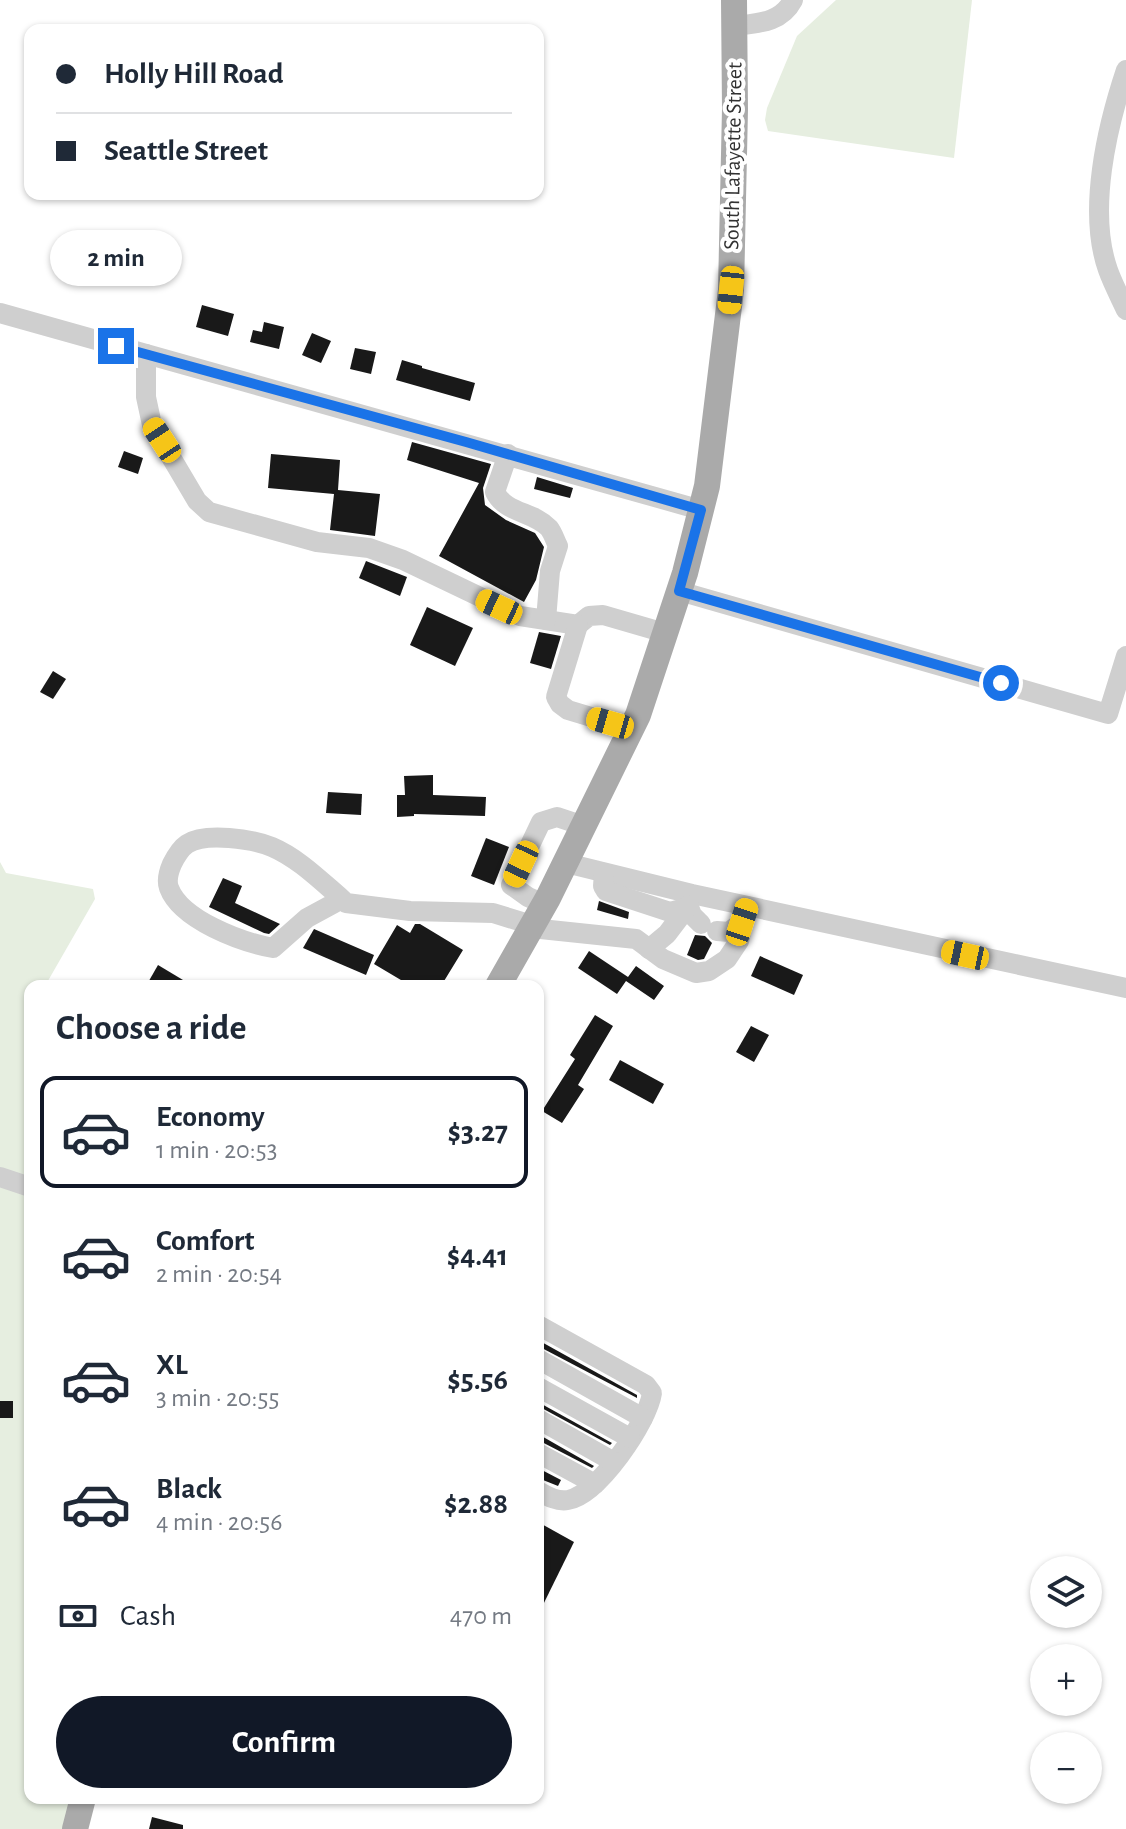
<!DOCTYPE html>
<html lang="en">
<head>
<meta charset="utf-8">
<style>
	:root { --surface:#fff; --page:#f6f6f7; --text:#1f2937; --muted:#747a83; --line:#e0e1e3; --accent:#111827 }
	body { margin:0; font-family:"Alegreya Sans",sans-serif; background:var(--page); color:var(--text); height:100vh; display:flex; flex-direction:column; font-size:30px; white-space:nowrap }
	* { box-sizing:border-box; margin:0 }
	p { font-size:26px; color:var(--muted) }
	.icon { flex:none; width:44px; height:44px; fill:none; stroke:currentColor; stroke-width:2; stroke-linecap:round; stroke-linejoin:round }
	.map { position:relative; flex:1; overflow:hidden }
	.details { position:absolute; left:24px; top:980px; width:520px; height:824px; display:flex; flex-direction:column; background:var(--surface); border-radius:16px; box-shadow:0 2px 6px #0004 }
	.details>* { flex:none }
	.banner { position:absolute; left:24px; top:24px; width:520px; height:176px; border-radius:16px; box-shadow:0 2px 6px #0004; display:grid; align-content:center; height:176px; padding:0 32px; background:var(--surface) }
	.controls { position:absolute; left:1030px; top:1556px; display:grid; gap:16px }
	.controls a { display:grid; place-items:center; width:72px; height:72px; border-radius:50%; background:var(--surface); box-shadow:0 2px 6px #0004; font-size:40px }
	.end { position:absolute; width:36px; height:36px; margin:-18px; border:10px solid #1a73e8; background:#fff; box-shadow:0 0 0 4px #fff }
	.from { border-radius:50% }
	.bubble { position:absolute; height:56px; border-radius:28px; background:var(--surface); box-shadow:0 2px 6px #0004; font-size:26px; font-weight:700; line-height:56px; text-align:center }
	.car { position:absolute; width:24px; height:48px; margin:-24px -12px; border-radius:10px; box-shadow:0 0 6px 2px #0007; background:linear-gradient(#f5c518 24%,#345 0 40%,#f5c518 0 76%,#345 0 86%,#f5c518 0) }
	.banner b { display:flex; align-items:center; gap:28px; height:76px; font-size:30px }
	.banner b+b { border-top:2px solid var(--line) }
	.banner i { width:20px; height:20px; background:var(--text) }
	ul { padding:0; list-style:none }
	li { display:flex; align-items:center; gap:24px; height:112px; margin:0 16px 12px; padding:0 16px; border:4px solid transparent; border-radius:16px }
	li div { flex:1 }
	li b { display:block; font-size:30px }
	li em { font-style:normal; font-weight:700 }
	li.active { border-color:var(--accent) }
	li>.icon { width:72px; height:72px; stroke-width:1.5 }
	h2 { padding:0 32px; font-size:36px; line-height:96px }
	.pay { display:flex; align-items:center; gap:20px; height:88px; padding:0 32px; font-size:30px }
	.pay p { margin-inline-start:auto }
	.action { display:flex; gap:16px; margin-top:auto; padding:16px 32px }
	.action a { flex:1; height:92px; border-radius:48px; background:var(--accent); color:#fff; font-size:32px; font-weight:700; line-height:92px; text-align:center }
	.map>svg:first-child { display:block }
	.green { fill:#e6eee0 }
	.building { fill:#191919 }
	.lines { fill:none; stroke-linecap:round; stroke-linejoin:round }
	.minor { stroke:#cfcfcf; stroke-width:20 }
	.major { stroke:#aaa; stroke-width:26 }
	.route { stroke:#1a73e8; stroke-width:10 }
	.labels { text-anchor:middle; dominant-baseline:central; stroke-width:8; stroke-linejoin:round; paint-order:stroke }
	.street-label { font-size:22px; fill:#323232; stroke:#fff }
</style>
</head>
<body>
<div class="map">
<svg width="1126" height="1829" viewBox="0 0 1126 1829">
	<rect width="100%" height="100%" fill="#fff"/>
	<g class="green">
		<path d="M836,0h136l-18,158 -186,-27 -3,-11 2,-12 30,-72z"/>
		<path d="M0,862l6,11 87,16 2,10 -50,87h-15v25l-3,5 3,8v376l-6,7 6,53v338h53l-8,31h-75z"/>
	</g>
	<g class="building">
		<path d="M202,305l32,9 -6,22 -32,-9z"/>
		<path d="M264,322l20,5 -5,22 -29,-7 3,-12 9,2z"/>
		<path d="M312,333l19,8 -10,22 -19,-8z"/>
		<path d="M355,348l21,4 -5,22 -21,-5z"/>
		<path d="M402,360l20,6v2l53,15 -5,18 -74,-21z"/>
		<path d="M412,442l79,22 -8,24 2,17 21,15 29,13 9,14 -8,33 -12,22 -85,-46 40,-73 -72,-23z"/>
		<path d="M124,451l19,7 -5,16 -20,-7z"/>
		<path d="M271,454l69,6 -2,30 42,4 -5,42 -45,-6 4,-36 -66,-6z"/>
		<path d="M537,477l36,11 -3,10 -36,-9z"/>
		<path d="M366,561l41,16 -7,19 -41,-18z"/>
		<path d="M427,607l46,21 -18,38 -45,-21z"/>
		<path d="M539,632l22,4 -10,33 -21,-6z"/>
		<path d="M53,671l13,8 -13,20 -13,-7z"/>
		<path d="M433,775v20l53,2 -1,19 -71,-2v2l-17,1v-22h8l-1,-19z"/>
		<path d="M328,792l34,2 -1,21 -35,-2z"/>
		<path d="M486,838l23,9 -15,38 -23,-9z"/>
		<path d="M223,878l19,8 -7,17 45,21 -11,10 -5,-1 -55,-26z"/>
		<path d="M599,901l30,11 -1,7 -31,-9z"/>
		<path d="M415,924h5l43,26 -22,36h-30l-37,-22 23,-39 13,8z"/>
		<path d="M314,929l60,26 -8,20 -63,-27z"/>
		<path d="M695,935l10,1 7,7 -8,16 -6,1 -11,-5z"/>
		<path d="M589,951l39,26 8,-11 28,20 -10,14 -28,-19 -9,13 -39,-26z"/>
		<path d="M760,956l43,19 -9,20 -43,-19z"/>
		<path d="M158,965l35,21h-47z"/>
		<path d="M595,1015l18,11 -35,59 6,4 -22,34 -20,-12 33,-52 -5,-4z"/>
		<path d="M751,1026l18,9 -15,27 -18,-10z"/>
		<path d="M620,1060l44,24 -11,20 -44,-24z"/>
		<path d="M538,1340l99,55v3l-99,-52z"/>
		<rect x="0" y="1401" width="13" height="17"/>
		<path d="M538,1402l74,41 -2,2 -72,-39z"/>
		<path d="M538,1434l56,32 -2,2 -54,-28z"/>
		<path d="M538,1468l23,12 -3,6 -20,-8z"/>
		<path d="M538,1522l36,20 -36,73z"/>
		<path d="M152,1817l31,8v4h-34z"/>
	</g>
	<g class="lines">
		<g class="minor">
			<path d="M735,26c23,-3 46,-3 58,-26"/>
			<path d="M1126,70c-19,57 -39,141 -18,200 5,14 12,27 18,40"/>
			<path d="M0,313l701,197"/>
			<path d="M146,354v43l6,28 45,76 12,11 108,30 52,6 34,12 117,56 58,9 11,-9 14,-1 62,18"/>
			<path d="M508,454l-13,38c11,22 38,19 54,36 4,5 6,12 9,18l-8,25 -4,49"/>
			<path d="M679,591l429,123 18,-58"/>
			<path d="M578,625l-22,72 4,7 8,6 63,19"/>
			<path d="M566,863l126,31 434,94"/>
			<path d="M604,873l-1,13 3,5 64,21 19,-5"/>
			<path d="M342,899l-35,19 -34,30c-32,-6 -92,-28 -104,-60 -3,-8 0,-17 3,-24 3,-6 9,-16 15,-20 18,-12 66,-5 85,3 26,11 49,34 70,52l4,4 64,8 83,2 39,12"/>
			<path d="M544,904l-16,-7 -17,-12 30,-63 16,-5 27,9"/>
			<path d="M689,907l3,8 9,9"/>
			<path d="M531,928l105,11 27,20 33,14 13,-2 18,-12 12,-18 8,-35"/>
			<path d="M717,931l12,1 13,-10"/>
			<path d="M649,949l18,-15 22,-29"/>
			<path d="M0,1177l30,10"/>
			<path d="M538,1325l108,60 6,8c-4,29 -54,102 -84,107 -11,2 -21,-4 -30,-9"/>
			<path d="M538,1359l105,59"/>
			<path d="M538,1387l92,51"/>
			<path d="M538,1419l76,43"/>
			<path d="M538,1453l57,31"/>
		</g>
		<g class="major">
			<path d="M498,986l50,-88 90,-183 47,-142 22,-87 24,-196 4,-181 -1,-109"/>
			<path d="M75,1829l8,-31"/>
		</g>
	</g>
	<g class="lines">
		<path class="route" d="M116,346l350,96 235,68 -22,81 322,92"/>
	</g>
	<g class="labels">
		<g class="street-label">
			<text transform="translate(733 156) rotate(-89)">South Lafayette Street</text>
		</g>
	</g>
</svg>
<div class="controls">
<a><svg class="icon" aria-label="layers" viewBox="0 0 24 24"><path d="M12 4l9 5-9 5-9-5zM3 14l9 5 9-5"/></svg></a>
<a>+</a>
<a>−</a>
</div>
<i class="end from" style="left:1001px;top:683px"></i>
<i class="end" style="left:116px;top:346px"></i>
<div class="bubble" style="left:50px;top:230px;width:132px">2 min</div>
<i class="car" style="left:731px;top:290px;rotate:186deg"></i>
<i class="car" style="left:162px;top:440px;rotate:327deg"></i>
<i class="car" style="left:499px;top:607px;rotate:295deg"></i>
<i class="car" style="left:610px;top:723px;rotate:286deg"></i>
<i class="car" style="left:521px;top:864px;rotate:205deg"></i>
<i class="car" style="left:742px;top:922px;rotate:18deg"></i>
<i class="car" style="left:965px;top:955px;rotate:282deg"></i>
<div class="banner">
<b><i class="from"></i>Holly Hill Road</b>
<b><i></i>Seattle Street</b>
</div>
<section class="details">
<h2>Choose a ride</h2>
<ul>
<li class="active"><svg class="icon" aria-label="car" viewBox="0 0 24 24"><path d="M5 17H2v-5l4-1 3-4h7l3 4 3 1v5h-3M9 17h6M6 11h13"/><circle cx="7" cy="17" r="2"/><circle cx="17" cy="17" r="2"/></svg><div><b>Economy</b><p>1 min · 20:53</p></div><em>$3.27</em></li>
<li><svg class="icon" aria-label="car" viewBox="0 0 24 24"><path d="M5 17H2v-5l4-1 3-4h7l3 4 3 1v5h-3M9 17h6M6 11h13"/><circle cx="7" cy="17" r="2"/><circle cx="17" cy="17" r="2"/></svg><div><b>Comfort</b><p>2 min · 20:54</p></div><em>$4.41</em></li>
<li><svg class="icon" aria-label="car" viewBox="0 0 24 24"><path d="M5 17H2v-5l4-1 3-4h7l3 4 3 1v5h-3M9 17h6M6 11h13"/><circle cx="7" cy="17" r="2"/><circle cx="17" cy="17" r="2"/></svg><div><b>XL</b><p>3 min · 20:55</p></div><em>$5.56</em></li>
<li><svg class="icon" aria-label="car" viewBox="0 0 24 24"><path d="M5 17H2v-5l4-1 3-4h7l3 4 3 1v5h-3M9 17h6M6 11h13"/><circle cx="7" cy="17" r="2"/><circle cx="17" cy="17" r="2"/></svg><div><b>Black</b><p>4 min · 20:56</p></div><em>$2.88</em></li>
</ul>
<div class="pay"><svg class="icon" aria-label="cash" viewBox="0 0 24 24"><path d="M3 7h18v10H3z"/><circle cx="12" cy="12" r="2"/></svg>Cash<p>470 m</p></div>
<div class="action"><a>Confirm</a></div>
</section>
</div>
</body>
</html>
